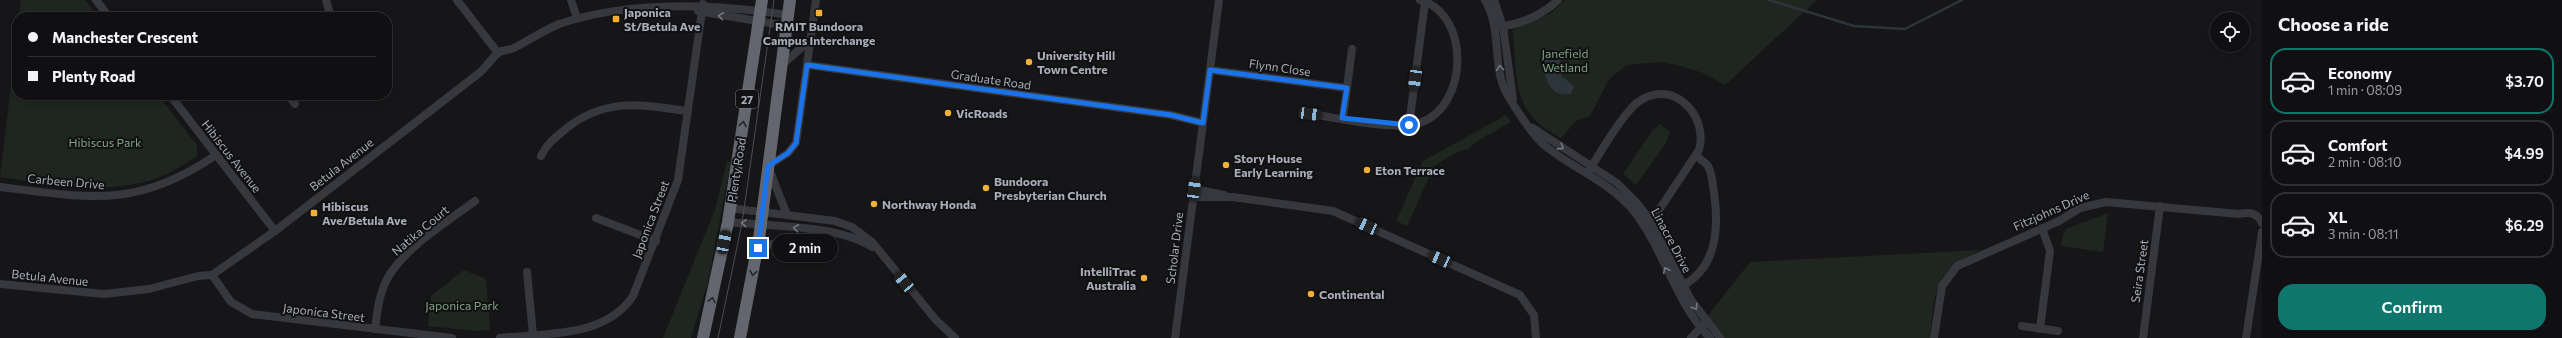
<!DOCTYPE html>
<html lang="en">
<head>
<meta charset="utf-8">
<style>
	:root { --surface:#101012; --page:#19191b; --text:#f1f3f6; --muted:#9c9d9f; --line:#303032; --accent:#0f766e }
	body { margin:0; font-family:Commissioner,sans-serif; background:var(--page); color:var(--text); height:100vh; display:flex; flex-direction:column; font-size:15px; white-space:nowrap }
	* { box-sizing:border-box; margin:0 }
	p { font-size:13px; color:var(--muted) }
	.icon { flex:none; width:22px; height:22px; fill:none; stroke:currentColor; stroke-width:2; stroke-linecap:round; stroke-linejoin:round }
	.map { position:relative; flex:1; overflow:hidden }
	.panel { display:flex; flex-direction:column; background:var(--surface); width:300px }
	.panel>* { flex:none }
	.hud { position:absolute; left:12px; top:12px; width:380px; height:88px; border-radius:16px; box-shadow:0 2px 6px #0003,0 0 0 1px var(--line); display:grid; align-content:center; height:88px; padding:0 16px; background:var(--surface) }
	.controls { position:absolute; left:2210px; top:12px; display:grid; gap:8px }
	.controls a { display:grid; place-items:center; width:40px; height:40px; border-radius:50%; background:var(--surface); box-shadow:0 2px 6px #0003,0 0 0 1px var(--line); font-size:20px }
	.end { position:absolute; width:18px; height:18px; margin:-9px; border:5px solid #1a73e8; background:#fff; box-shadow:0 0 0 2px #fff }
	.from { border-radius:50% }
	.bubble { position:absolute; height:28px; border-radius:14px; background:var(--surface); box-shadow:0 2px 6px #0003,0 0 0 1px var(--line); font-size:13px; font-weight:600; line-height:28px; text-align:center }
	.car { position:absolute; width:12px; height:24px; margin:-12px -6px; border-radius:5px; box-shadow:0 0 3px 1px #0007; background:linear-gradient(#222 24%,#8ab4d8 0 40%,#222 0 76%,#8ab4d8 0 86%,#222 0) }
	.hud b { display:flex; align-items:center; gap:14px; height:38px; font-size:15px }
	.hud b+b { border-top:1px solid var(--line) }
	.hud i { width:10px; height:10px; background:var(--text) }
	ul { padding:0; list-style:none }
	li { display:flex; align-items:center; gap:12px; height:66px; margin:0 8px 6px; padding:0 8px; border:2px solid var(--line); border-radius:16px }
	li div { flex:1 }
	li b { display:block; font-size:15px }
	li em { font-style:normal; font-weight:600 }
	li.selected { border-color:var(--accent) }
	li>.icon { width:36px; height:36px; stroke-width:1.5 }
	h2 { padding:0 16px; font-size:18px; line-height:48px }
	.button { display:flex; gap:8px; margin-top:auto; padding:8px 16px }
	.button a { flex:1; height:46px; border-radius:16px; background:var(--accent); color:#fff; font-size:16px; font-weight:600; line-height:46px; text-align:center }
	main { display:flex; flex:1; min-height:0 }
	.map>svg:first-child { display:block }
	.green { fill:#1e261f }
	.water { fill:#2c353c }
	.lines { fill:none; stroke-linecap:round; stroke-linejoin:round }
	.stream { stroke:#2c353c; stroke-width:2.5 }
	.minor { stroke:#37383d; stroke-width:8 }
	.highway { stroke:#63666e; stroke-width:12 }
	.tram { stroke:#4a4c52; stroke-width:1 }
	.oneway { stroke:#757881 }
	.oneway2 { stroke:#26262a }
	.route { stroke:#1a73e8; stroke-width:5 }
	.poi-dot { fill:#f2b134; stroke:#111113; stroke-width:1.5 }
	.labels { text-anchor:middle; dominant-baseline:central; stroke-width:4; stroke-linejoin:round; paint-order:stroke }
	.shield { fill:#111113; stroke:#7b7e86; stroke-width:1 }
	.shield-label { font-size:11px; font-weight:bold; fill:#a8adb8 }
	.poi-label { font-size:12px; font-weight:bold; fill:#a8adb8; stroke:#111113; text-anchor:start }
	.park-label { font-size:12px; fill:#7fa381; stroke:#111113 }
	.street-label { font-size:12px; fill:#a8adb8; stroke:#111113 }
</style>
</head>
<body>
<main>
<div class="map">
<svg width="2262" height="338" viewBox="0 0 2262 338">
	<rect width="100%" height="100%" fill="#161618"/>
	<g class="green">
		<path d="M21,0h64l13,17h-79z"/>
		<path d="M1565,0h252l-92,85 -22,-12 -26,-8 -18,-3 -32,3 -18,14 -19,37 -14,5 -15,17c-52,-26 -42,-59 -49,-108l39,-17z"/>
		<path d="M17,34v61h141l39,50v11c-13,8 -25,17 -40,22 -50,18 -106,6 -157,-1z"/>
		<path d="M1506,115l5,7 -35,20 -8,7 -12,4 -22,13 -27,60 -11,-5 27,-60z"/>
		<path d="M1660,124l10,8 -4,11 -30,42 -13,-11 29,-43z"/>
		<path d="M727,161l4,1 -23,120 -17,56h-28l53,-131z"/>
		<path d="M2108,213l-5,39 -42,-6 2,-12 3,-5z"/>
		<path d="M1981,250c-48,21 -46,40 -51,88h-206l-18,-20 44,-56z"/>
		<path d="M464,270l22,9 4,51 -15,1 -47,-5 3,-30z"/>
	</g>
	<path class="water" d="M1554,49l6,1 1,26 13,10 -3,8c-21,4 -26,-15 -29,-32z"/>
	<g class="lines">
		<path class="stream" d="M1769,0l85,26 51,3 57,-29"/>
		<g class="minor">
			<path d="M96,0l13,17"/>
			<path d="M326,0l5,17"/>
			<path d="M457,0l41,53"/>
			<path d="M571,0l6,18"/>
			<path d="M1485,0c18,31 6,68 23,96 10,16 22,36 36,49 28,23 64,36 88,64 32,39 42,92 78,129"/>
			<path d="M1494,0l9,27 10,72"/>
			<path d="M698,11l89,15"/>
			<path d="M1498,27c24,-3 43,-11 60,-27"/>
			<path d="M783,64l27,-24"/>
			<path d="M807,65l364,50 32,8"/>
			<path d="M1210,70l137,18"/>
			<path d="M170,95l105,136"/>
			<path d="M288,95l7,9"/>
			<path d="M1310,114c29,4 87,18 112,8 46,-17 49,-108 -2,-122"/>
			<path d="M1343,118l9,-69"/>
			<path d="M1409,125l16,-123"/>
			<path d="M1533,128l84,55 19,19 14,18 41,80 29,38"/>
			<path d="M541,156c6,-13 16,-20 27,-29 40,-30 74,-22 120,-16"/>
			<path d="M1589,171c10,-17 34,-58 49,-69 34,-25 71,13 61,48l-44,66 -9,6"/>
			<path d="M0,187c90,11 137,22 216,-32"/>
			<path d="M1194,189l30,6"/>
			<path d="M1193,197h40l100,14 187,84 14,20 2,23"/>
			<path d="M729,208l106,13 17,6 20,15 64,78 19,18"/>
			<path d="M787,215l-19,-49 20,-13 8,-10 20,-143"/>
			<path d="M596,218l60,23"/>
			<path d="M728,222c40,4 111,3 144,25"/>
			<path d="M758,248l31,-9 30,-4"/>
			<path d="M527,272l6,63"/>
			<path d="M212,275l19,27 21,12 200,24"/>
			<path d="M0,284l104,10 45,-5 49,-13 14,-1 63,-44 203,-157c7,-5 16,-19 21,-22 5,-2 10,-2 15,-4 15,-8 29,-17 45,-24 73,-24 153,-20 229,-9"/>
			<path d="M1682,286c35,-18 37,-59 32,-93 -1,-8 -2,-20 -6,-27 -3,-4 -8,-7 -12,-10"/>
			<path d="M2022,326l36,5"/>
			<path d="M375,329c2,-17 4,-34 12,-50 17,-31 60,-57 88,-78"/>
			<path d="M2040,329l10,-78 -8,-23"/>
			<path d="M500,338c46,-5 105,0 133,-42l45,-116 25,-176"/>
			<path d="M1175,338l44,-338"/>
			<path d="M1691,338l13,-14"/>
			<path d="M1934,338l8,-52 15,-20 102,-45 21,-13 26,-6 133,12c10,-2 18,-2 23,9"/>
			<path d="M2143,338l17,-132"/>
			<path d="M2246,338l16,-106"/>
		</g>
		<g class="highway">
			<path d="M703,338l25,-116 34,-222"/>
			<path d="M740,338l19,-99 31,-239"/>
		</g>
		<path class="tram" d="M718,338l24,-115 32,-223"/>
	</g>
	<defs><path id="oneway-chevron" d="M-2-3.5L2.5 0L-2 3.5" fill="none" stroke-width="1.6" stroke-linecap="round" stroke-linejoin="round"/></defs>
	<g class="oneway">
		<use href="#oneway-chevron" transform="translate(721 16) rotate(-172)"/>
		<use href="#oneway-chevron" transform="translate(1500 68) rotate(-95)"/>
		<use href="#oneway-chevron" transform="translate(1561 147) rotate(33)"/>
		<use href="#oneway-chevron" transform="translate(744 223) rotate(-176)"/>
		<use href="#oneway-chevron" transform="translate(796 228) rotate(-172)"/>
		<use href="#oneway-chevron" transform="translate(1666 270) rotate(-116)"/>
		<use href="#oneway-chevron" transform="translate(1695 307) rotate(57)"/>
	</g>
	<g class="oneway2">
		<use href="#oneway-chevron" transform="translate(743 124) rotate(-80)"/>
		<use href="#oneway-chevron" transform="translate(753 273) rotate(100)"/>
		<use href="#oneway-chevron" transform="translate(712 300) rotate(-78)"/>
	</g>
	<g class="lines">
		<path class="route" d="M758,248l10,-82 20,-13 8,-10 11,-78 364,50 32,8 7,-53 137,18 -5,30 67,7"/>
	</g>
	<g class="poi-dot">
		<rect x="815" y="9" width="8" height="8" rx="2"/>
		<rect x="612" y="15" width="8" height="8" rx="2"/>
		<circle cx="1029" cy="62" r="4"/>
		<circle cx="948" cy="113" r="4"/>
		<circle cx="1226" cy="165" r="4"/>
		<circle cx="1367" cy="170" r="4"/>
		<circle cx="986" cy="188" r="4"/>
		<circle cx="874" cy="204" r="4"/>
		<rect x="310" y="209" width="8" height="8" rx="2"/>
		<circle cx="1144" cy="278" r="4"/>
		<circle cx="1311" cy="294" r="4"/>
	</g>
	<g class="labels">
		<rect class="shield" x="736" y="90" width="22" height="18" rx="3"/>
		<g class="shield-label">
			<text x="747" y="99">27</text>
		</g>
		<g class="poi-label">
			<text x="624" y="12">Japonica<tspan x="624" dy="14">St/Betula Ave</tspan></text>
			<text x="819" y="26" text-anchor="middle">RMIT Bundoora<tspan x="819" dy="14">Campus Interchange</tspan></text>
			<text x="1037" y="55">University Hill<tspan x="1037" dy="14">Town Centre</tspan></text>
			<text x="956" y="113">VicRoads</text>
			<text x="1234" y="158">Story House<tspan x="1234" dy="14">Early Learning</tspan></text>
			<text x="1375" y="170">Eton Terrace</text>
			<text x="994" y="181">Bundoora<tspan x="994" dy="14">Presbyterian Church</tspan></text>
			<text x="882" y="204">Northway Honda</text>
			<text x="322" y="206">Hibiscus<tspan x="322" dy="14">Ave/Betula Ave</tspan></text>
			<text x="1136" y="271" text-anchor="end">IntelliTrac<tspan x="1136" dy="14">Australia</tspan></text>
			<text x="1319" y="294">Continental</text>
		</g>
		<g class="park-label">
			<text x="1565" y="53">Janefield<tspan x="1565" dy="14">Wetland</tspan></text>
			<text x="105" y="142">Hibiscus Park</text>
			<text x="462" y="305">Japonica Park</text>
		</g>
		<g class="street-label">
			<text transform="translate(1280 67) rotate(8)">Flynn Close</text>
			<text transform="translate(991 79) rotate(8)">Graduate Road</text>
			<text transform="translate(232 156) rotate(52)">Hibiscus Avenue</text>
			<text transform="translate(341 164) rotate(-38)">Betula Avenue</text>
			<text transform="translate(736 170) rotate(-81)">Plenty Road</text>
			<text transform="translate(66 181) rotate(5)">Carbeen Drive</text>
			<text transform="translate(2051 210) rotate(-24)">Fitzjohns Drive</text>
			<text transform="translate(650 219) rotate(-69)">Japonica Street</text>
			<text transform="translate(420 230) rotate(-40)">Natika Court</text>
			<text transform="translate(1672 240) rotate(62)">Linacre Drive</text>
			<text transform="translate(1174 248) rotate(-83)">Scholar Drive</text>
			<text transform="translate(2139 271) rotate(-82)">Seira Street</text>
			<text transform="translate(50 277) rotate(6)">Betula Avenue</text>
			<text transform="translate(324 312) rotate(7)">Japonica Street</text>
		</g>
	</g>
</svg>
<div class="controls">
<a><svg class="icon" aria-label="locate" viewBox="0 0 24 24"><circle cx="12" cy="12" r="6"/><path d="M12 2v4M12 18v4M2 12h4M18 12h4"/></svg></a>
</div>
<i class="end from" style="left:1409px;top:125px"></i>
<i class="end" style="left:758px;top:248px"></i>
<div class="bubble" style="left:772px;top:234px;width:66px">2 min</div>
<i class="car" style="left:1415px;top:79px;rotate:188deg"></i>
<i class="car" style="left:1310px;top:114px;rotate:97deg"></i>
<i class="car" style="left:1194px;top:189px;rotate:8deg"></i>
<i class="car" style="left:1367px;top:226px;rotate:295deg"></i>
<i class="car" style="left:724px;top:242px;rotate:11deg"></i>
<i class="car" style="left:1440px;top:259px;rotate:294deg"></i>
<i class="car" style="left:904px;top:282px;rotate:320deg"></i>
<div class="hud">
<b><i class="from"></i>Manchester Crescent</b>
<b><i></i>Plenty Road</b>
</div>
</div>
<section class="panel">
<h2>Choose a ride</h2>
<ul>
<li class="selected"><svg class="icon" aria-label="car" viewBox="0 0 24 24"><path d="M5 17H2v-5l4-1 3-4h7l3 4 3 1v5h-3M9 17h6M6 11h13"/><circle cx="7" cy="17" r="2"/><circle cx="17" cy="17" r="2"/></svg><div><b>Economy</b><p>1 min · 08:09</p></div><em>$3.70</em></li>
<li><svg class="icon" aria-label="car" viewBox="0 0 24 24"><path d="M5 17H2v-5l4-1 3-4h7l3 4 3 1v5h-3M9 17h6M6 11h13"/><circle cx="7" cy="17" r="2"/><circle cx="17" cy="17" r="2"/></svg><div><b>Comfort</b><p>2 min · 08:10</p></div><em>$4.99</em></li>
<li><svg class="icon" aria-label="car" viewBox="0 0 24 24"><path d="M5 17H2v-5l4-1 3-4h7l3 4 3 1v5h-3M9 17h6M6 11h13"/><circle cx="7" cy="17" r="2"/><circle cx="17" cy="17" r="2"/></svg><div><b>XL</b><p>3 min · 08:11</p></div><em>$6.29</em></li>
</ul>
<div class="button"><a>Confirm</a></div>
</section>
</main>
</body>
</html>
